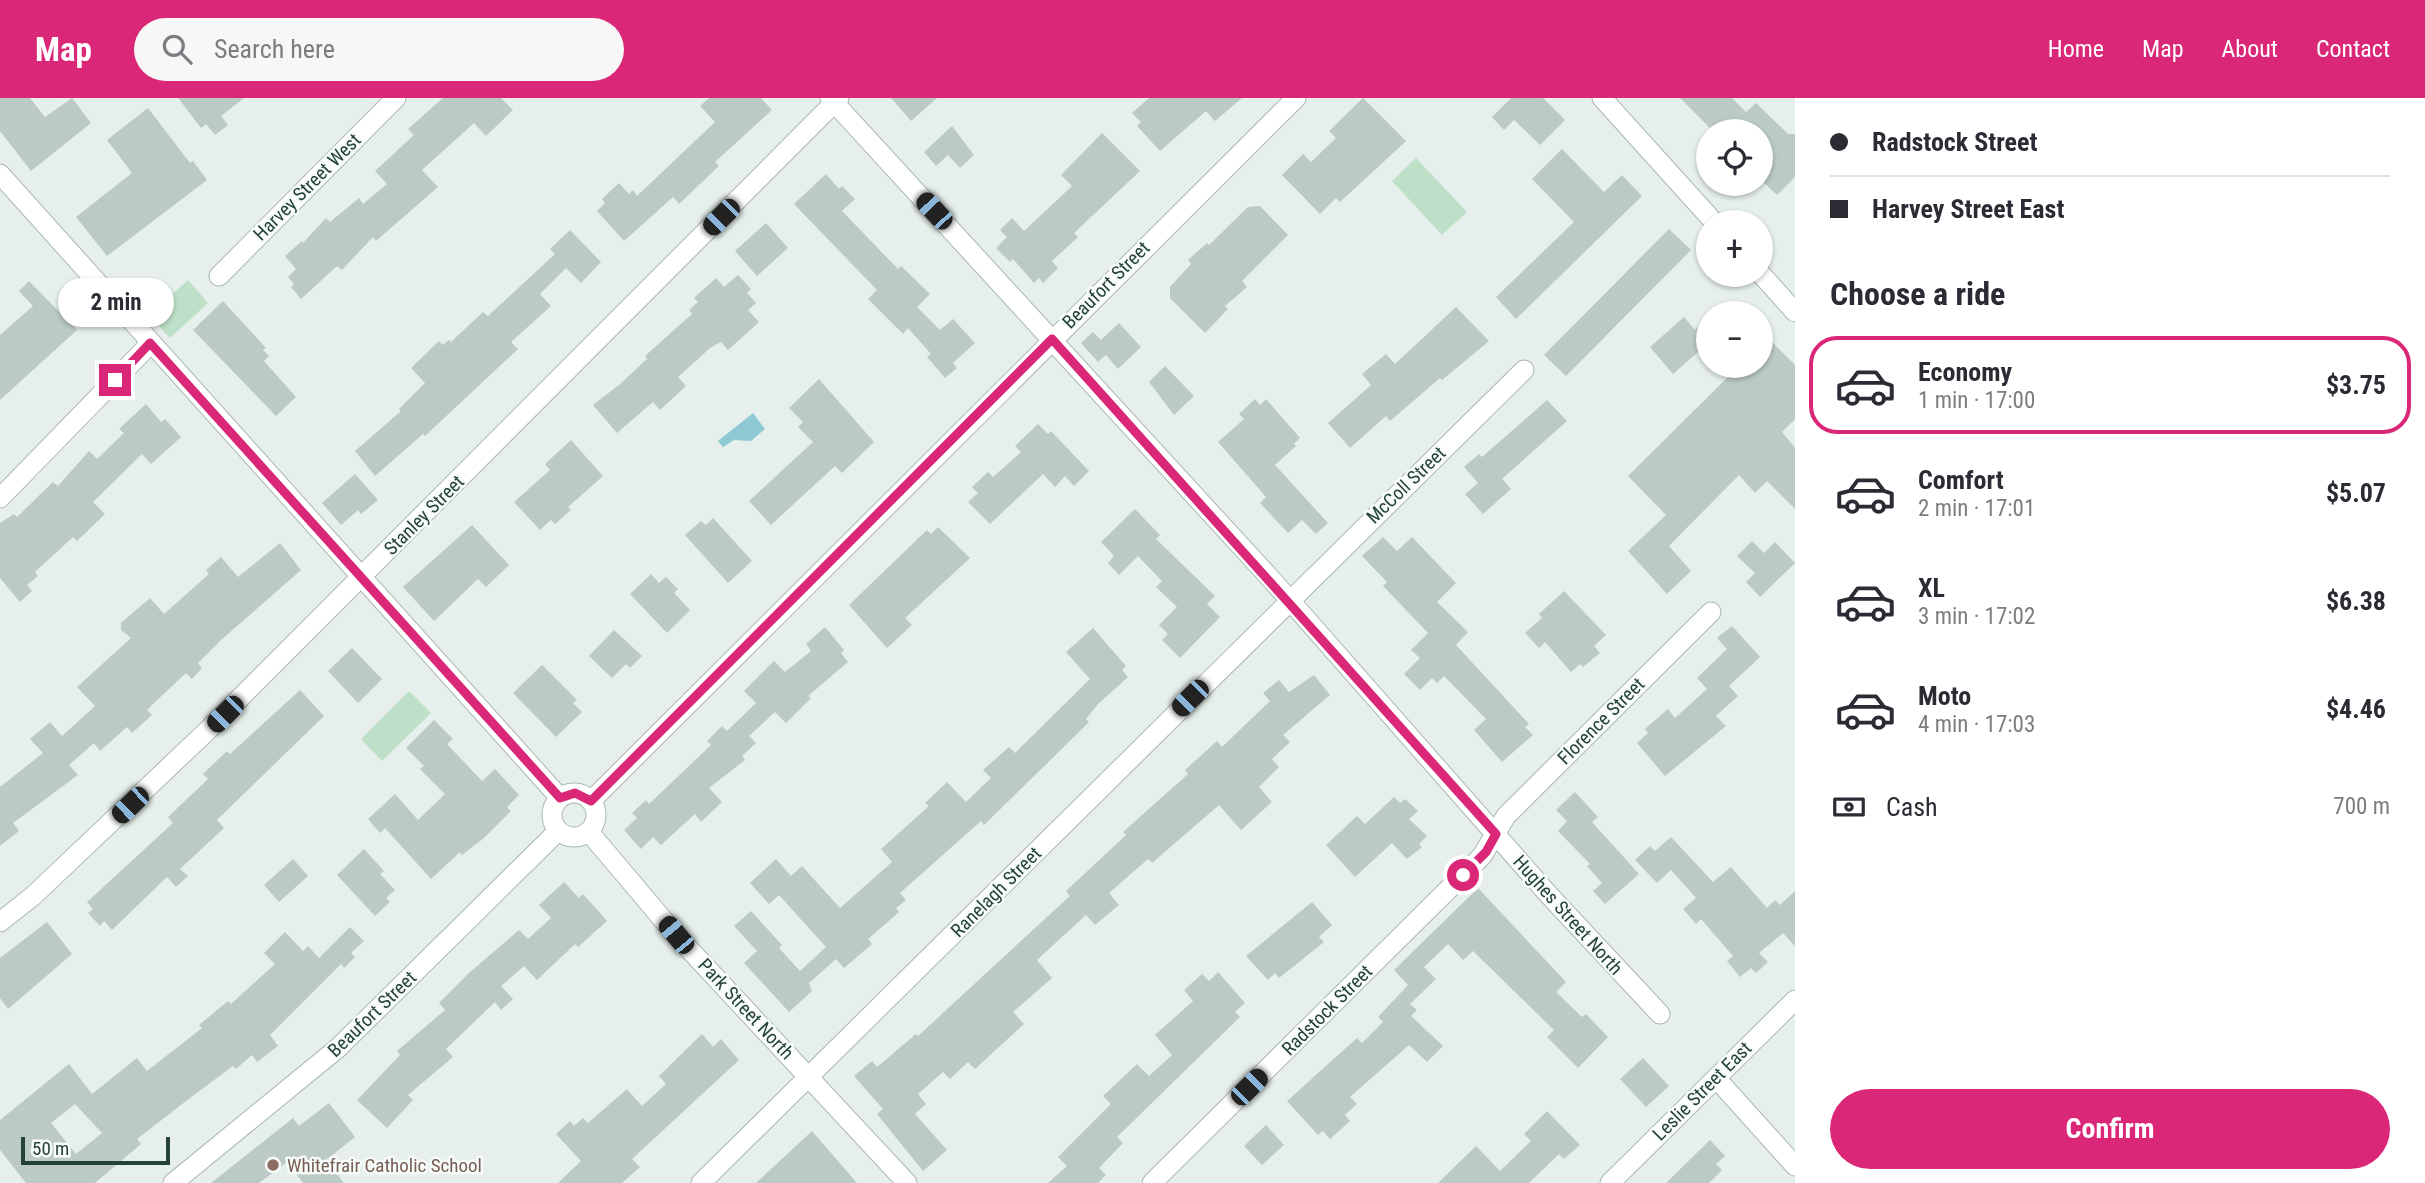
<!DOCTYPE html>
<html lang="en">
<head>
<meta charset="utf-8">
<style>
	:root { --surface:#fff; --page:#f7f7f7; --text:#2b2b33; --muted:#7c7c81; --line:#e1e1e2; --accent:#db2777 }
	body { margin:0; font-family:"Roboto Condensed",sans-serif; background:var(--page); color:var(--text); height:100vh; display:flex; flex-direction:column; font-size:26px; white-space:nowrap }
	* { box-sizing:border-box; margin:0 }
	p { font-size:23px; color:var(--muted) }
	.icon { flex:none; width:38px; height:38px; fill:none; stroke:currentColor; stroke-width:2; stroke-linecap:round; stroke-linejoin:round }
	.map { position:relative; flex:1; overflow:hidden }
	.panel { display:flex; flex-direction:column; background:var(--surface); width:630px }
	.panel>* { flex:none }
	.guide { display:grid; align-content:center; height:154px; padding:0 35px; background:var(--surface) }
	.tools { position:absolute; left:1696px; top:21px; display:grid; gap:14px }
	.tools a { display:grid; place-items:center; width:77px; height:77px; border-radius:50%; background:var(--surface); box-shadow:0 2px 5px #0004; font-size:35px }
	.scale { position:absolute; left:21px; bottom:18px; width:149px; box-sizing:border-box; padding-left:7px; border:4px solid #24423a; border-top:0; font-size:19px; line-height:24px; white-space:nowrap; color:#24423a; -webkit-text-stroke:5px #f7fbf9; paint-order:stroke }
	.end { position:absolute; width:32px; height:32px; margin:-16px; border:9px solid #db2777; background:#fff; box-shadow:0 0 0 4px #fff }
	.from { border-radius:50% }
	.bubble { position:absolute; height:49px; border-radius:24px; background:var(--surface); box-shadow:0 2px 5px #0004; font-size:23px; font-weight:700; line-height:49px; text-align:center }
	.car { position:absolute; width:21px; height:42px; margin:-21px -10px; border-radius:9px; box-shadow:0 0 5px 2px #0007; background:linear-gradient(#222 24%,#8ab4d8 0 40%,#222 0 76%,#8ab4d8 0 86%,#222 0) }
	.guide b { display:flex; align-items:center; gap:24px; height:66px; font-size:26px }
	.guide b+b { border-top:2px solid var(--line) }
	.guide i { width:18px; height:18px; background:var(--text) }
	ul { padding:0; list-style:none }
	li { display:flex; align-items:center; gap:21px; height:98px; margin:0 14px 10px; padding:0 21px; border:4px solid transparent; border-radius:28px }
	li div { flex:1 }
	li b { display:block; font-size:26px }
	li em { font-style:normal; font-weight:700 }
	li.on { border-color:var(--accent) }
	li>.icon { width:63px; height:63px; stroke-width:1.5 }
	h2 { padding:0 35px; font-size:32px; line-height:84px }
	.pay { display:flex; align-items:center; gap:18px; height:77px; padding:0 35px; font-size:26px }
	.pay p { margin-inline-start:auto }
	.action { display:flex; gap:14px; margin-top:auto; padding:14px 35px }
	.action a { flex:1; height:80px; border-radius:42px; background:var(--accent); color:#fff; font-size:28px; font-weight:700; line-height:80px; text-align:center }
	header { display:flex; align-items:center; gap:42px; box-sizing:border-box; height:98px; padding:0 35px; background:var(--accent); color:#fff }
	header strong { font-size:33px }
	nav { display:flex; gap:38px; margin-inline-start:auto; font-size:24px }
	.search { width:490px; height:63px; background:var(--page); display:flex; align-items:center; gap:18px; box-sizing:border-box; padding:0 24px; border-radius:38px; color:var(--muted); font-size:26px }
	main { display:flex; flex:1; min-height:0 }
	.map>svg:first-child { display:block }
	.green { fill:#bfe0c8 }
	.water { fill:#8ec9d4 }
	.building { fill:#bbcac4; fill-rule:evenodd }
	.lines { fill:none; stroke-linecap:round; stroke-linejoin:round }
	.minor-casing { stroke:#a8b8b2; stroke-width:21 }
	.minor { stroke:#fff; stroke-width:19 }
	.route { stroke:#db2777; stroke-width:9 }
	.education-dot { fill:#8d6e63; stroke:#f7fbf9; stroke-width:2.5 }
	.labels { text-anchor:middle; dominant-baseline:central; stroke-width:5; stroke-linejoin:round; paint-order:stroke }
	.street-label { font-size:19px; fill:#24423a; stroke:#f7fbf9 }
	.education-label { font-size:19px; fill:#785e54; stroke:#f7fbf9; text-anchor:start }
</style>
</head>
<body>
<header>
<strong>Map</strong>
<div class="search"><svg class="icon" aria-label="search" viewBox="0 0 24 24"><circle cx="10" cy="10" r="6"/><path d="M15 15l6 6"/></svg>Search here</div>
<nav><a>Home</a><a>Map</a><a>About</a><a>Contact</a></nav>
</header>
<main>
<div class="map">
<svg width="1795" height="1085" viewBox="0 0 1795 1085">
	<rect width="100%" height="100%" fill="#e6efeb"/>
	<g class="green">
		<path d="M1416,60l51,54 -25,23 -50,-54z"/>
		<path d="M188,182l20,23 -38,35 -21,-23z"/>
		<path d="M409,593l22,22 -49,48 -21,-22z"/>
	</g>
	<path class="water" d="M753,315l12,16 -14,12 -17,-1 -11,7 -5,-6z"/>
	<g class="building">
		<path d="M0,0h30l15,19 27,-19 19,25 -60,48 -31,-40z"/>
		<path d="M178,0h66l-23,18 7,9 -13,10 -9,-11 -5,4z"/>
		<path d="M443,0h58l12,12 -27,26 -12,-13 -52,47 16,17 -62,54 -3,-4 -31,33 -5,-4 -36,33 -10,-12 3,-3 -6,-7 8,-8 -11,-13 17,-15 1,2 23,-25 4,4 29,-24 4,6 24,-20 -12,-13 39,-36 -6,-6z"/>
		<path d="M709,0h52l11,12 -57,52 4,4 -40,38 -6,-7 -49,44 -27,-30 8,-8 -3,-4 17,-16 10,11 4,-4 4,6 78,-74 -15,-16z"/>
		<path d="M891,0h46l-26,23z"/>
		<path d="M1149,0h93l-27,23 -9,-10 -46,40 -23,-25 4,-4 -9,-9z"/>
		<path d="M1363,0l43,43 -66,61 -4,-4 -16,16 -38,-39 21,-21 8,8 25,-24 -7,-7z"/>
		<path d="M1511,0h32l22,22 -25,25 -26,-25 -10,10 -12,-13z"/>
		<path d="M1680,0h52l14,14 10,-9 32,31h7v43l-18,18 -17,-16v-48h-47z"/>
		<path d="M148,10l42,55 3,-2 14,19 -100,76 -31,-39 56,-44 -25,-33z"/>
		<path d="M952,28l22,29 -14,13 -12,-13 -12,11 -12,-14z"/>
		<path d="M1102,35l38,38 -66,62 4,4 -26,24 6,7 -15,15 -4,-5 -5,5 -21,-24 -3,3 -14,-14 11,-11 -7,-7 12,-12 12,13 48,-45 -11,-11z"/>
		<path d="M1562,51l42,43 18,-17 20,21 -126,123 -20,-22 78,-75 -42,-43z"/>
		<path d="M826,76l13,15 3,-3 13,13 -13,12 56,58 3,-3 29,28 -13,13 23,23 13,-11 22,24 -22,20 4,5 -12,10 -18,-21 4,-3 -23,-26 -5,6 -35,-35 9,-9 -83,-86z"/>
		<path d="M1260,108l28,29 -46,46 5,6 -22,19 3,3 -23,24 -35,-35v-11l21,-23 -3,-4 19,-17 2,2 39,-38z"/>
		<path d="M766,125l22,25 -31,28 -22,-25z"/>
		<path d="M1669,131l22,21 -125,126 -22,-21z"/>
		<path d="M570,132l31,32 -20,21 -15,-15 -26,26 11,12 -40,36 7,7 -93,87 -2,-2 -48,42 -20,-25 46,-40 -2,-2 26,-26 -14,-15 28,-27 4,4 6,-5 2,2 32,-30 5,4 67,-62 -5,-5z"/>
		<path d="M738,177l13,14 -4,4 9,10 -8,7 11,12 -31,28 -7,-8 -11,6 -32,29 8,9 -26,24 -7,-8 -36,31 -24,-28 27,-21 27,-25 -2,-3 47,-42 -3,-4 9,-8 -4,-4 22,-20 8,9z"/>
		<path d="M29,183l48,49 -77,70v-65l33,-29 -14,-15z"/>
		<path d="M223,203l43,47 -3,2 6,6 -5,5 32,36 -20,19 -83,-86z"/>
		<path d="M1456,209l33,34 -47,39 -2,-2 -50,43 -4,-5 -36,32 -22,-25 43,-38 -9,-11 24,-20 9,10z"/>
		<path d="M1684,219l11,13 3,-3 10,11v5l-35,31 -23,-27z"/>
		<path d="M1119,225l22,24 -23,22 -12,-14 -8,7 -17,-19 12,-11 8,8z"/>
		<path d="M1760,232l35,35v54l-13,13 13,16v61l-28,-28 -12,12 -16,-18 -70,71 22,25 -24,23 -39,-43 38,-36 -38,-39 111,-110h21z"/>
		<path d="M1165,268l29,30 -20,19 -25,-33z"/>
		<path d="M819,281l55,63 -32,31 -7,-7 -64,59 -22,-24 64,-59 -15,-15 5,-5 -14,-14z"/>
		<path d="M1255,301l5,6 6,-6 34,39 -6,6 2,2 -21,19 53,58 -12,11 -14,-14 -14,13 -28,-30 6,-6 -48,-55 26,-23 -5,-5z"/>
		<path d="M1547,302l20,21 -65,58 9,10 -28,25 -18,-20 13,-11 -14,-16 15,-13 3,3z"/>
		<path d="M146,306l15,18 4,-3 16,18 -30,27 -9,-10 -49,48 12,12 -28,27 -4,-4 -38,35 3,4 -11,9 5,6 -12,11 -20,-24v-55l14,-9 3,3 36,-35 5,4 31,-35 8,8 27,-26 -5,-4z"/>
		<path d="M1038,326l10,10 3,-3 38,40 -15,15 -9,-10 -10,11 -12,-13 -53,50 -22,-22 10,-9 -6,-6 16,-15 5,5 28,-25 -6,-6z"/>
		<path d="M571,342l32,36 -35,31 3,3 -16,14 -4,-4 -11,10 -26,-28 36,-32 -5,-6z"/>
		<path d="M355,376l23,26 -17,14 -3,-4 -17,15 -19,-22z"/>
		<path d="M1135,411l25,26 -4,4 59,57 -8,8 13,13 -40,41 -18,-18 6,-6 -9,-9 18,-18 -21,-20 6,-6 -24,-25 -19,19 -11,-12 6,-7 -13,-14z"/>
		<path d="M713,420l39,43 -24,22 -43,-48 16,-14 5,4z"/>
		<path d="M472,427l37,40 -23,22 -8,-8 -44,42 -31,-34z"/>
		<path d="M938,429l32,31 -65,60 7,7 -25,23 -38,-43 78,-75 4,4z"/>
		<path d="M1383,439l14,14 15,-14 44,46 -19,19 31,30 -12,13 73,79 -4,3 8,8 -31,27 -28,-32 12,-11 -42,-43 -7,7 -5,-5 -12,12 -16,-16 16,-16 -9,-8 17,-17 -45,-47 4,-4 -25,-26z"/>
		<path d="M1752,443l12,12 11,-11 20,21 -35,34 -14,-15 9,-9 -18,-17z"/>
		<path d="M280,445l21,27 -80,70 -23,23 4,5 -10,11 -6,-6 -32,30 -7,7 5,5 -20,18 -5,-6 -27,24 -6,-8 -25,22 9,10 -65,48 6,8 -19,15v-59l43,-34 -13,-14 20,-17 12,14 33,-30 -18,-19 54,-49 -10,-8v-7l29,-25 14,16 45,-40 -3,-4 15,-13 17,20z"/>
		<path d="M651,476l8,9 7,-6 12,12 -4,4 16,17 -23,23 -37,-39z"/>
		<path d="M1564,493l42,44 -12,11 6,7 -17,14 -3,-3 -9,8 -26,-30 -6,6 -14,-15 17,-15 -3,-4z"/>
		<path d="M1732,528l28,31 -31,29 9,10 -22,20 10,10 -61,50 -28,-33 11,-10 -3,-4 23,-20 7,9 32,-29 -10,-11 30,-29 -10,-11z"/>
		<path d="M825,529l19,23 -3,3 7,9 -40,34 3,2 -25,25 -11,-11 -26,24 7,7 -14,13 3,4 -36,28 13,14 -21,20 -6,-8 -34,31 -8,-8 -12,12 -17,-19 13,-12 -5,-5 14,-13 3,4 62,-59 -4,-4 15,-15 5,5 29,-28 -12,-12 30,-30 11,11 26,-21 -5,-7z"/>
		<path d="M1093,530l33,38 -4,4 6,7 -30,27 -12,15 3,3 -11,11 -94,92 -3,-4 -81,72 6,7 -10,8 3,4 -31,27 4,5 -28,24 -8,-9 -27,24 3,8 -23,21 -45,-49 13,-12 -23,-25 17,-15 31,34 -3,3 21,23 26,-24 -47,-52 -10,9 -19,-21 26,-24 15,17 11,-10 38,42 52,-46 -11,-13 48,-43 -4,-3 22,-21 19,20 25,-24 -8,-8 26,-23 6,6 75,-74 -24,-27z"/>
		<path d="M614,532l28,26 -12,12 -4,-4 -14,14 -23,-22z"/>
		<path d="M352,550l30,31 -24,24 -30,-32z"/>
		<path d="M542,567l35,35 -4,3 9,9 -26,25 -43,-44z"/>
		<path d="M1314,577l16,20 -47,40 7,7 -18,17 7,8 -20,20 13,15 -31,28 -22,-25 -67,58 -4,-4 -39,34 10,12 -24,20 -9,-10 -49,45 15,18 -39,34 11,12 -49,45 -7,-7 -18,17 -7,-7 -25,22 8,10 -11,10 32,36 -24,21 -46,-57 6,-5 -29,-33 18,-15 5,6 39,-33 2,2 118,-109 34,-31 -4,-5 60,-56 -3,-3 65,-58 -3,-4 32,-29 5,6 48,-46 -7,-8 16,-13 10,12z"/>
		<path d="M300,592l24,26 -107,104 7,8 -44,41 8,7 -12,11 -9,-10 -55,53 -8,-9 -4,5 -12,-13 5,-4 -6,-7 86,-79 -5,-6 40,-38 -5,-5 24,-23 3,3z"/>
		<path d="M434,622l19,19 -6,5 35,37 13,-12 24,26 -12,12 4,4 -27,27 -22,17 -2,-3 -29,27 -46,-51 -5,5 -12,-14 27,-25 23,26 27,-26 -25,-25 4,-3 -18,-18z"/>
		<path d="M1575,694l23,25 -6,5 47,52 -34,30 -12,-13 9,-8 -15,-17 3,-2 -32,-33 9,-10 -11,-11z"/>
		<path d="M1394,699l6,6 5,-4 13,12 -9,8 18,17 -8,8 3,3 -15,12 -15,-16 -37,34 -29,-32 31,-29 8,8z"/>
		<path d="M1671,739l42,45 18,-15 36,41 8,-8 5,5 15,-14v55l-12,-13 -24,20 9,9 -12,11 -5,-5 -11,9 -13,-16 6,-5 -32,-37 -5,5 -13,-15 13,-11 -25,-28 -14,13 -22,-23 15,-14 5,5z"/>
		<path d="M364,751l20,22 -4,3 15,16 -9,8 4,4 -15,14 -38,-41z"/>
		<path d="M293,761l15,17 -29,26 -15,-17z"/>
		<path d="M564,784l15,16 4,-4 24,27 -29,26 -3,-3 -38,36 -13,-14 -23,20 12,13 -12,11 -6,-8 -49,47 7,8 -45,38 5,5 -26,28 -30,-28 43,-45 -3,-4 48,-41 -6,-7 30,-30 50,-43 9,9 23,-21 -12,-13z"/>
		<path d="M1478,790l88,94 -10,10 26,25 4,-3 22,23 -30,31 -31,-31 7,-7 -81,-79 -10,9 -15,-16 -24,23 12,12 -26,25 7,6 -6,6 32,30 -16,16 -18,-17 -59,52 7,7 -12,11 5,6 -20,18 -7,-8 -5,4 -31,-34 70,-63 5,5 21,-21 -5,-5 30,-32 -14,-15z"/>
		<path d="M1312,804l20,23 -13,12 5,5 -45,36 -4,-5 -7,7 -22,-24z"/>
		<path d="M47,824l25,32 -64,55 -8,-11v-40z"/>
		<path d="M350,829l14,14 -13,12 4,4 -11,11 -3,-4 -71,71 8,11 -21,16 -5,-7 -16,14 -3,-3 -43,32 -53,41 4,5 -46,39h-69l-26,-33v-30l69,-56 23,30 45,-36 10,13 55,-43 -3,-3 29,-24 3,3 44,-40 -11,-11 21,-21 18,19 5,-5 11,12zM75,1006l27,29 -26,21 -25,-31z"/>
		<path d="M1218,874l27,31 -10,9 5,5 -123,120 6,6 -24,25 7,7 -8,8h-50l19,-17 -9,-9 53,-53 -8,-8 34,-32 12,12 23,-21 -17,-20 38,-34 -9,-11 18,-16 7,7z"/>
		<path d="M702,936l11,13 8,-8 18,21 -107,99 8,8 -18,16h-64l23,-22 -25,-27 14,-13 4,5 9,-8 5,5 39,-34 15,17 24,-22 -7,-8z"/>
		<path d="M1643,960l26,28 -23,21 -26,-28z"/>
		<path d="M329,1005l26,34 -29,23 18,23h-41l-16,-21 -28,21h-48l82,-65 6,8z"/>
		<path d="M1547,1013l33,34 -16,14 -5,-5 -30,29h-91l38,-37 24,25 31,-30 -7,-7z"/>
		<path d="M1266,1027l18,20 -22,20 -18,-19z"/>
		<path d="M812,1033l45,52h-101z"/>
		<path d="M1710,1042l15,16 -9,8 6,6 -13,13h-43z"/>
	</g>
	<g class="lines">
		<defs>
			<g id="minor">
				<path d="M830,0l441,481 277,315 112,120"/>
				<path d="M1602,0l112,124"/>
				<path d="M0,76l560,624"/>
				<path d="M1760,175l35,39"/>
				<path d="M219,178l177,-178"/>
				<path d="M0,400l151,-155"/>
				<circle cx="574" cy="717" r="22"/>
				<path d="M591,703l705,-703"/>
				<path d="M589,734l87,103 231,248"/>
				<path d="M0,824l33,-26 174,-165 632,-633"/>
				<path d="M1716,980l79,88"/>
				<path d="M173,1085l165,-135 220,-217"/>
				<path d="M701,1085l823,-813"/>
				<path d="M1152,1085l330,-327 24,-40 205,-204"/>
				<path d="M1610,1085l185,-183"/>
			</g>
		</defs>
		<use href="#minor" class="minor-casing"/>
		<use href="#minor" class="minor"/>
	</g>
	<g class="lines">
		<path class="route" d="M115,282l35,-37 410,455 15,-5 16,8 461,-462 444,495 -10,18 -23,23"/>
	</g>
	<circle class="education-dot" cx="273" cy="1067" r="7"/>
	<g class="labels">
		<g class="street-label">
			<text transform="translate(307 89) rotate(-45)">Harvey Street West</text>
			<text transform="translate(1106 187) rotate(-45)">Beaufort Street</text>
			<text transform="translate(1406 387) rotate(-44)">McColl Street</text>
			<text transform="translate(424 417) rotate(-45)">Stanley Street</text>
			<text transform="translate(1601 623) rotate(-45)">Florence Street</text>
			<text transform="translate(996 794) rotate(-45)">Ranelagh Street</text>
			<text transform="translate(1568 817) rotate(48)">Hughes Street North</text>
			<text transform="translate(746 911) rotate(47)">Park Street North</text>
			<text transform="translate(1327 912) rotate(-45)">Radstock Street</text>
			<text transform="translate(372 916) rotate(-44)">Beaufort Street</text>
			<text transform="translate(1702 993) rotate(-45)">Leslie Street East</text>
		</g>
		<g class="education-label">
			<text x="287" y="1067">Whitefrair Catholic School</text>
		</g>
	</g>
</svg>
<div class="tools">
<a><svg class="icon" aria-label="locate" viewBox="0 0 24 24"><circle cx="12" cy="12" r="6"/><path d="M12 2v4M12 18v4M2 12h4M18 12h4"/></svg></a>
<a>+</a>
<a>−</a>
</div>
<div class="scale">50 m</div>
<i class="end from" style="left:1463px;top:777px"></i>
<i class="end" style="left:115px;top:282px"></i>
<div class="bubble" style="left:58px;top:180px;width:116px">2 min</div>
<i class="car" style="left:934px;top:113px;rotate:317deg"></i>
<i class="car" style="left:721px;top:119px;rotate:225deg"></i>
<i class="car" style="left:1190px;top:600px;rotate:225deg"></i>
<i class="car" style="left:225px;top:616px;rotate:225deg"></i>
<i class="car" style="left:130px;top:707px;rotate:226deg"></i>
<i class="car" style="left:676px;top:837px;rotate:320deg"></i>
<i class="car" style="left:1249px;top:989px;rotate:45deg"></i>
</div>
<section class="panel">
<div class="guide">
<b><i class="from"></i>Radstock Street</b>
<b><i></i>Harvey Street East</b>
</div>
<h2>Choose a ride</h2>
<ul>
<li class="on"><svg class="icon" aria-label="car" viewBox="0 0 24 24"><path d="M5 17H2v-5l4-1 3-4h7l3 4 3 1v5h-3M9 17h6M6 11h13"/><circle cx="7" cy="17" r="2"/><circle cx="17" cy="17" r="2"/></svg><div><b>Economy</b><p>1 min · 17:00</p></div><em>$3.75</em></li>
<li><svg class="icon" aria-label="car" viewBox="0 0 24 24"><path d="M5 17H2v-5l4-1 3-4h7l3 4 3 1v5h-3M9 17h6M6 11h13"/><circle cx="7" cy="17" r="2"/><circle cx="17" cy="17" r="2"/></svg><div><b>Comfort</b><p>2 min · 17:01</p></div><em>$5.07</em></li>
<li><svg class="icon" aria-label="car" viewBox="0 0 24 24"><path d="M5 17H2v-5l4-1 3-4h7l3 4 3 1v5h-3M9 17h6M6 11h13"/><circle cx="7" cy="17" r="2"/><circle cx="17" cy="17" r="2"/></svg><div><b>XL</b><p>3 min · 17:02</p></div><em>$6.38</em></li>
<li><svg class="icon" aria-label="car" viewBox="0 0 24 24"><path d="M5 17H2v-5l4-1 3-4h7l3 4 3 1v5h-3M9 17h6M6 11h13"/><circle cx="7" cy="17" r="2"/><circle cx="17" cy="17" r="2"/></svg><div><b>Moto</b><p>4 min · 17:03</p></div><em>$4.46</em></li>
</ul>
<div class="pay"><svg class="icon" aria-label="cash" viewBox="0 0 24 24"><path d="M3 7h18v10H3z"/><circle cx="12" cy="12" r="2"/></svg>Cash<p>700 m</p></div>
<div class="action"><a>Confirm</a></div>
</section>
</main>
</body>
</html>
